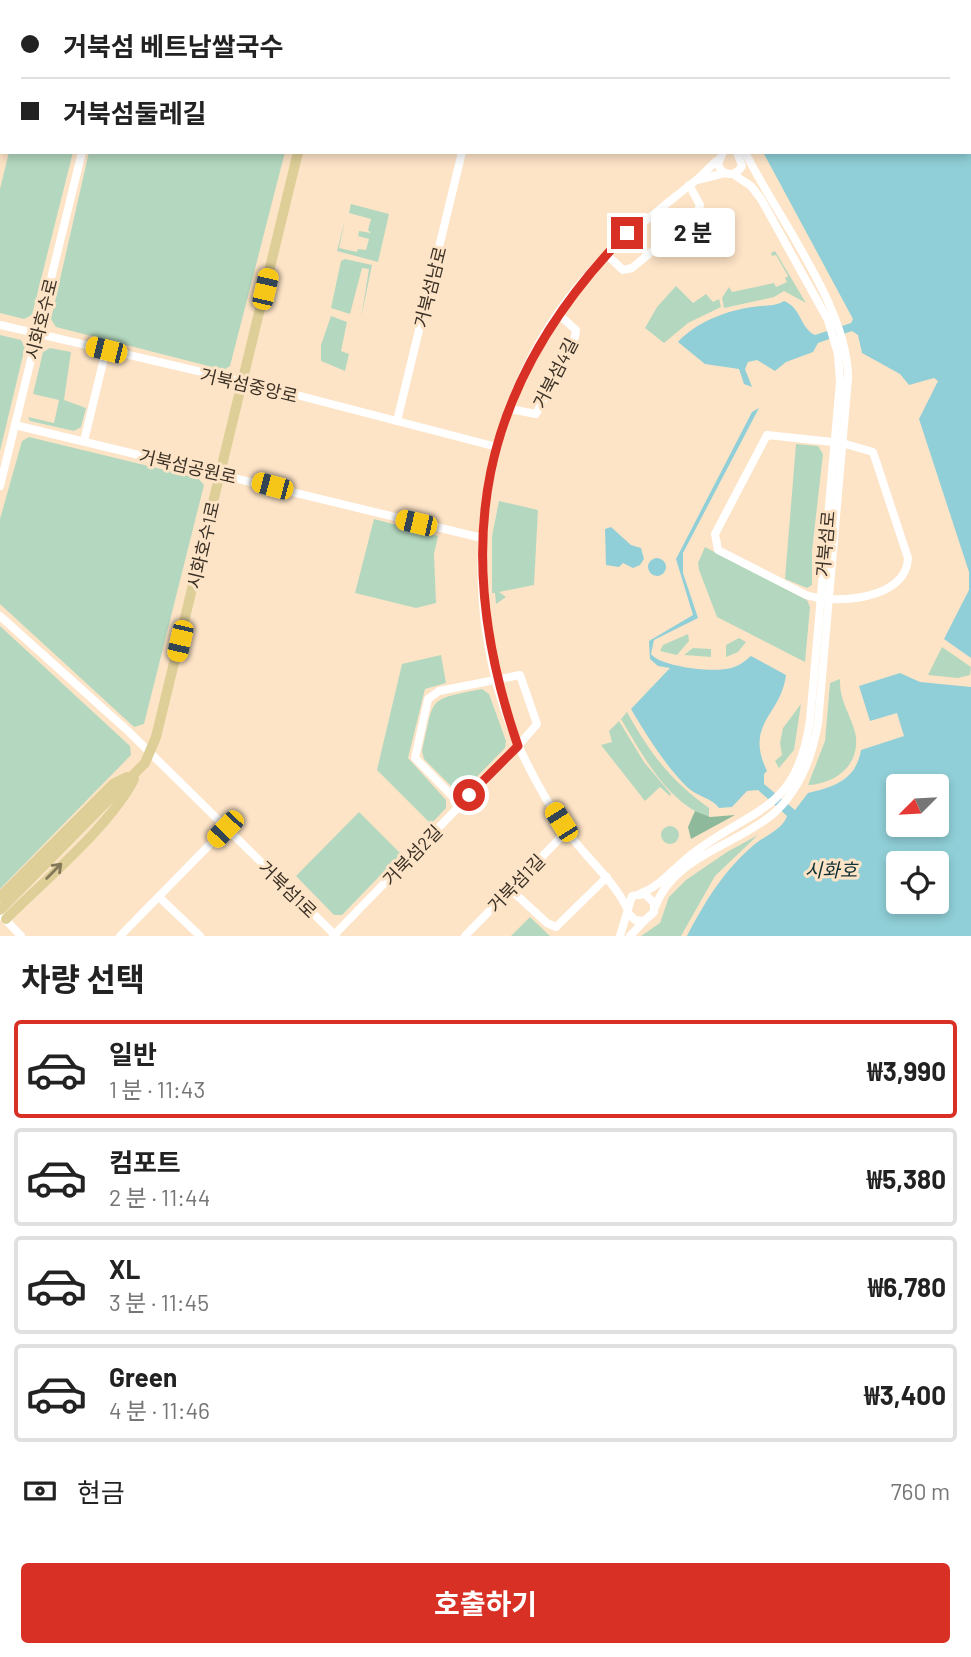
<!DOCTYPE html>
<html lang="ko">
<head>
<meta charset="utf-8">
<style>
	:root { --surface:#fff; --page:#f2f2f2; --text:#222; --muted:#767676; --line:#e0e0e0; --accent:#d93025 }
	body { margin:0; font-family:Barlow,"Noto Sans KR",sans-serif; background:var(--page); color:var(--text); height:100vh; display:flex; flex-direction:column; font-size:26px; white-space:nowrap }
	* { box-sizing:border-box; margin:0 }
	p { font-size:23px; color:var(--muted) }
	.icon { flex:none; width:38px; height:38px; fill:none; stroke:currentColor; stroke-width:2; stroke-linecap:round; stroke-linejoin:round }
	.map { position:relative; height:936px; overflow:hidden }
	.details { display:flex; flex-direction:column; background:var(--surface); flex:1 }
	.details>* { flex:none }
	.top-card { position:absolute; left:0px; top:0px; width:971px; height:154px; box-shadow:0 4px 10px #0003; display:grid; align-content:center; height:154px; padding:0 21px; background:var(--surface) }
	.needle { width:46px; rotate:246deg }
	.fabs { position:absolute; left:886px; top:774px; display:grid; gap:14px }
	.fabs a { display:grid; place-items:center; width:63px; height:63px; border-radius:7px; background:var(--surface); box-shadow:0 4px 10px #0003; font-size:35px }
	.end { position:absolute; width:32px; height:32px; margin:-16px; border:9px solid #d93025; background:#fff; box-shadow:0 0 0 4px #fff }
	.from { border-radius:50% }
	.bubble { position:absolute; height:49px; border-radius:7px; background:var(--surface); box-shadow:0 4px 10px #0003; font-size:23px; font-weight:700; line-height:49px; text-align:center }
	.car { position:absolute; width:21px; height:42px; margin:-21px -10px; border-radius:9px; box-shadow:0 0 5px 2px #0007; background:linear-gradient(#f5c518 24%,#345 0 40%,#f5c518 0 76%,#345 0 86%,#f5c518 0) }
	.top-card b { display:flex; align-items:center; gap:24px; height:66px; font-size:26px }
	.top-card b+b { border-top:2px solid var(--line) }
	.top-card i { width:18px; height:18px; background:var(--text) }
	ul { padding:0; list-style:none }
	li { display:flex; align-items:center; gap:21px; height:98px; margin:0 14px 10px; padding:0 7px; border:4px solid var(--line); border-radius:7px }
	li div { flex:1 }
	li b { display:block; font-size:26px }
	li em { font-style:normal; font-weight:700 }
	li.current { border-color:var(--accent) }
	li>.icon { width:63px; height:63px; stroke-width:1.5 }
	h2 { padding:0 21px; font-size:32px; line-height:84px }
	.pay { display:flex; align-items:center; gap:18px; height:77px; padding:0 21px; font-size:26px }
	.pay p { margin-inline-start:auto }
	.action { display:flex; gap:14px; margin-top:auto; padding:14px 21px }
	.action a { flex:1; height:80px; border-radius:7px; background:var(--accent); color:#fff; font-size:28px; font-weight:700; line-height:80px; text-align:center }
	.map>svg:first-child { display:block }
	.green { fill:#b4d8bf }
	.forest { fill:#8eba9b }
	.water { fill:#90cfd7; fill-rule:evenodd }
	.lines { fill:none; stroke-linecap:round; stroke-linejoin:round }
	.minor { stroke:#fff; stroke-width:8 }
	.major { stroke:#decf98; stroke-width:10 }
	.oneway { stroke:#847859 }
	.route { stroke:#d93025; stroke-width:9 }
	.labels { text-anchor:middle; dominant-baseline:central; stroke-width:6; stroke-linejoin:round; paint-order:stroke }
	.street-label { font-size:18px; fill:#3b3126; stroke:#fde4c7 }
	.water-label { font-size:19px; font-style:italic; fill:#103034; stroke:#fde4c7 }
</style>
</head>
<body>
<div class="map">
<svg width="971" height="936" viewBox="0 0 971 936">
	<rect width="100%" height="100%" fill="#fde4c7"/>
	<g class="green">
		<path d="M126,0h194l-194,2z"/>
		<path d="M9,152h64l-41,163 -8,4 -24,-6v-124z"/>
		<path d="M89,152h196l-55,214 -6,4 -168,-43 -5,-8z"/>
		<path d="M351,204l38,10 -11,48 -41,-11 8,-31 -6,28 18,4 1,-3 8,1 3,-11 -11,-3 1,-5 12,2 -3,-3 3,-11 -22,-6z"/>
		<path d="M775,251l31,52 -22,-12 -10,6 -50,11 -2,-10 7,-11 3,5 42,-9 2,4 11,-5 -2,-4 3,-2 -12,-21 -4,1 -1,-3z"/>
		<path d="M345,259l27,6 -11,53 8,-49 -7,-1 -12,46 -19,-6 10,-47z"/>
		<path d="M676,286l17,17 13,-9 7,8 6,-3 2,8 -33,16 -24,20 -19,-15 12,-21z"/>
		<path d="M331,316l16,6 -6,29 8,3 -4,17 -24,-10v-16z"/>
		<path d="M0,335l21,5 4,7 -25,104z"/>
		<path d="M50,348l21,4 -7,48 22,8 -5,19 -7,4 -44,-10 -2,-4 26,6 5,-23 -26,-6 10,-42z"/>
		<path d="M29,437l169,41 6,7 -60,239 -10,3 -134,-123v-85l22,-78z"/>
		<path d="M796,444l22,2 5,8 -11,97v34l-5,3 -22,-9z"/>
		<path d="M499,501l39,9 -4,75 -35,7 7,5 -10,7 -1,-11h-3v-57z"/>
		<path d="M374,519l64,17 -4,18 2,49 -20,5 -61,-15z"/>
		<path d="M705,547l102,53 3,7 -5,55 -88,-45 -18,-47 -1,-7z"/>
		<path d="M0,626l130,120 1,9 -131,134z"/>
		<path d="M688,634l1,7 -12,14 -17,-4 3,-6z"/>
		<path d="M739,638l7,4 -8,10 -12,5v-12z"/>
		<path d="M942,647l29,20 -1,8 -12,3 -30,-3z"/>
		<path d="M693,648l18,1v8l-27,-2z"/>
		<path d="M441,655l5,28 -21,6 -17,69 38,42v8l-15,16 -54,-54 25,-106z"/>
		<path d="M840,679c-1,21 10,34 15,53 7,31 -18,52 -47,53l17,-44 5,-58z"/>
		<path d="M482,689l7,5 17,47 -1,7 -41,42h-9l-31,-31 -2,-8c13,-54 3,-51 60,-62z"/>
		<path d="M801,704l-7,46 -15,18 -4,-7 7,-6 -2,-12 3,-15z"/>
		<path d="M627,712c25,45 45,69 82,96v9c-41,-13 -67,-63 -88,-98z"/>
		<path d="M619,721l25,41 27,32 -3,7 2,-5 -10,-9 -15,14 -44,-56 11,-3 -3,-11z"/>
		<path d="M359,812l42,42 -59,61h-8l-38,-39z"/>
		<circle cx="670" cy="835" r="9"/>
		<path d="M758,835l-43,41 -34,60h-40l19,-13 9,-26 17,-17 41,-28z"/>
		<path d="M530,917l20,19h-39z"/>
	</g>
	<path class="forest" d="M695,811l15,6 25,-2 -44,24 -3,-12z"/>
	<g class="water">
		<path d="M718,0h253v658l-27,-19 25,-49v-18l-50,-153 19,-38 -4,-3 -25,7 -9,-11 -38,-21 -4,-18 -6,-4 -34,12 -5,9 -27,10 -11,9 -18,-11 -9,2 -3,7 7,18 -8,-3 -5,-15 -34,-5 -27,-22c18,-20 48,-31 74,-35 12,-2 22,0 32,-6 18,7 15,26 31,34l36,-12 2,-4 -90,-167h207v-150z"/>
		<path d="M759,408l-76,145v20l15,45 -44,22 -3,14c10,13 63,19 80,14 8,-2 14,-7 20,-12l35,19c-5,41 -42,48 -19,96l-3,3v10l31,26 13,-17c26,-6 48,-13 53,-43l43,-14 -7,-23 -27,8 -11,-35 41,-13 20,9 51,5v249h-284c18,-35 38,-67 68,-92 10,-8 28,-15 32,-28l-29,-26 -11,1 -15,16 -13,1c-7,-10 -23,-12 -32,-21 -23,-23 -40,-51 -56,-78l39,-41 -12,-2 -8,-7 -1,-18 44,-26 -17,-56 76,-147zM898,786h38v38h-38zM898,863h38v38h-38z"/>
		<path d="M611,527l20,18 10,3 3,11 -4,6 -7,3 -10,-5 -4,4 -13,-2 -1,-36z"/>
		<circle cx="657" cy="567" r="9"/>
	</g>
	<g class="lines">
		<g class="minor">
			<path d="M414,0l7,2"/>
			<path d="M36,2v-2"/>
			<path d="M119,2l1,-2"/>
			<path d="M499,2l1,-2"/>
			<path d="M0,149l2,-8"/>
			<path d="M723,152l-5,12c4,12 17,14 24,2l-5,-14"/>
			<path d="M697,180l28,-7"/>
			<path d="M607,255l16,15 9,-2 65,-54 3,-9 -11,-20"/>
			<path d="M0,325l262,61 235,61"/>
			<path d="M510,409l26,5 39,-77 1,-7 -18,-16"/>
			<path d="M397,421l65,-269"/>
			<path d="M15,425l467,113"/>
			<path d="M767,435l75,8 31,9 35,106c-1,41 -71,47 -102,37l-88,-45 -3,-16z"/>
			<path d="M84,441l22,-91"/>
			<path d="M0,486l82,-334"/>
			<path d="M0,616l127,114 209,206"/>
			<path d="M510,889l37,34 9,4 51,-50"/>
			<path d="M641,893c21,-7 36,-29 55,-42 61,-45 101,-41 114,-131l30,-338 -2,-28 -10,-34 -67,-121 -10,-13 -18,-12"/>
			<path d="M159,897l41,39"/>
			<path d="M655,907c19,-51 80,-61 118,-93 27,-24 39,-56 45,-91l30,-344c1,-70 -71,-162 -103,-227"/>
			<path d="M627,908c-15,-30 -42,-51 -61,-78 -18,-26 -34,-55 -47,-83 -64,-143 -45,-323 49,-448 37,-49 80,-80 127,-118 8,-6 15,-15 23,-21"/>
			<path d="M2,916l19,20"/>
			<path d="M120,936l105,-107"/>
			<path d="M333,936l185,-190 19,-22 -17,-49 -81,16 -11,8 -13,59 45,46"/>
			<path d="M465,936l102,-105"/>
			<path d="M620,936l12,-40 13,-2 9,9v9l-10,9 -9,-1 -7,-7"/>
			<path d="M630,936l14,-15"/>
		</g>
		<g class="major">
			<path d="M335,2v-2"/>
			<path d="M0,897l113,-113 14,-7"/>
			<path d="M0,910l145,-147 11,-26 142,-585"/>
			<path d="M6,919c37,-37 106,-95 128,-140"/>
		</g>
	</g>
	<defs><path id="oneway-shaft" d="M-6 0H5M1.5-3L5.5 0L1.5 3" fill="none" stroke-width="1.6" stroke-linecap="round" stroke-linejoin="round" transform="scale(1.75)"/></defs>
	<use class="oneway" href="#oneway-shaft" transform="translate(54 871) rotate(-45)"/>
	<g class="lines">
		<path class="route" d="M469,795l49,-49c-69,-199 -40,-361 109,-513"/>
	</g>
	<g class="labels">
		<g class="street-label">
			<text transform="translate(430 287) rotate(-76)">거북섬남로</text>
			<text transform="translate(41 319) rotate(-76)">시화호수로</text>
			<text transform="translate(555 373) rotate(-63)">거북섬4길</text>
			<text transform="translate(249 385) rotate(13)">거북섬중앙로</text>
			<text transform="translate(188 466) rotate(13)">거북섬공원로</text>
			<text transform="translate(825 544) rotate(-85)">거북섬로</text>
			<text transform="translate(203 545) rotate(-77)">시화호수1로</text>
			<text transform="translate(412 855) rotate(-46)">거북섬2길</text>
			<text transform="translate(516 883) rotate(-46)">거북섬1길</text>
			<text transform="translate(288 889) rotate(44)">거북섬1로</text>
		</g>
		<g class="water-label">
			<text x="831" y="869">시화호</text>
		</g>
	</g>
</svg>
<div class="fabs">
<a><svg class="needle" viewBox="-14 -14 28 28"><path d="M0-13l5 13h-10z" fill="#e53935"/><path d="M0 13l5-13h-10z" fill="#767676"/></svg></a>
<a><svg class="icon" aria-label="locate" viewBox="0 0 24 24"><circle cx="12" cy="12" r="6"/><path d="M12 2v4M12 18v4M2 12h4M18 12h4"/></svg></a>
</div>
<i class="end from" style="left:469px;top:795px"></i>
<i class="end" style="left:627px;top:233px"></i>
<div class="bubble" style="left:651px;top:208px;width:84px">2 분</div>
<i class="car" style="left:265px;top:289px;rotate:13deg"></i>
<i class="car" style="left:106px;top:350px;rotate:284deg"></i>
<i class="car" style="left:272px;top:486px;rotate:285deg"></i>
<i class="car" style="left:416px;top:523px;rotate:283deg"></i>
<i class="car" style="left:180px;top:641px;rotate:193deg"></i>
<i class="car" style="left:561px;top:822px;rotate:328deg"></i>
<i class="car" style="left:225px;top:829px;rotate:224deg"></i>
<div class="top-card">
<b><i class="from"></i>거북섬 베트남쌀국수</b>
<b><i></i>거북섬둘레길</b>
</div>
</div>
<section class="details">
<h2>차량 선택</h2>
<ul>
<li class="current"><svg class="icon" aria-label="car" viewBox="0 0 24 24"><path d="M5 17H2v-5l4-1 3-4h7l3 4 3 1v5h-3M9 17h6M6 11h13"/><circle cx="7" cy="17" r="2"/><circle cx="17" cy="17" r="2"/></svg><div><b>일반</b><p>1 분 · 11:43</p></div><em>₩3,990</em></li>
<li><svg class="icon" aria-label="car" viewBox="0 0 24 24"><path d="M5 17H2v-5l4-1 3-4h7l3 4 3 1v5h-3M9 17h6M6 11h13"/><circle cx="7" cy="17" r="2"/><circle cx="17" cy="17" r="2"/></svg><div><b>컴포트</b><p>2 분 · 11:44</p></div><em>₩5,380</em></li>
<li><svg class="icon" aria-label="car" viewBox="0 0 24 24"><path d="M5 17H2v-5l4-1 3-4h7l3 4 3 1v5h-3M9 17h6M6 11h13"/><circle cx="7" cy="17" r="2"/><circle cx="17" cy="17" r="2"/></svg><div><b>XL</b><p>3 분 · 11:45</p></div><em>₩6,780</em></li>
<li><svg class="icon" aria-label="car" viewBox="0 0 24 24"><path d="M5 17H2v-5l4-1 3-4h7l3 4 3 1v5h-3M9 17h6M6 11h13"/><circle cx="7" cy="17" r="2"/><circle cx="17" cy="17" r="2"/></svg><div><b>Green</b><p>4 분 · 11:46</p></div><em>₩3,400</em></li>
</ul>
<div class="pay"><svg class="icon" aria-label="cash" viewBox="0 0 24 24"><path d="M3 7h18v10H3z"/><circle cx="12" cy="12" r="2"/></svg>현금<p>760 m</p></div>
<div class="action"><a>호출하기</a></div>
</section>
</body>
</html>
